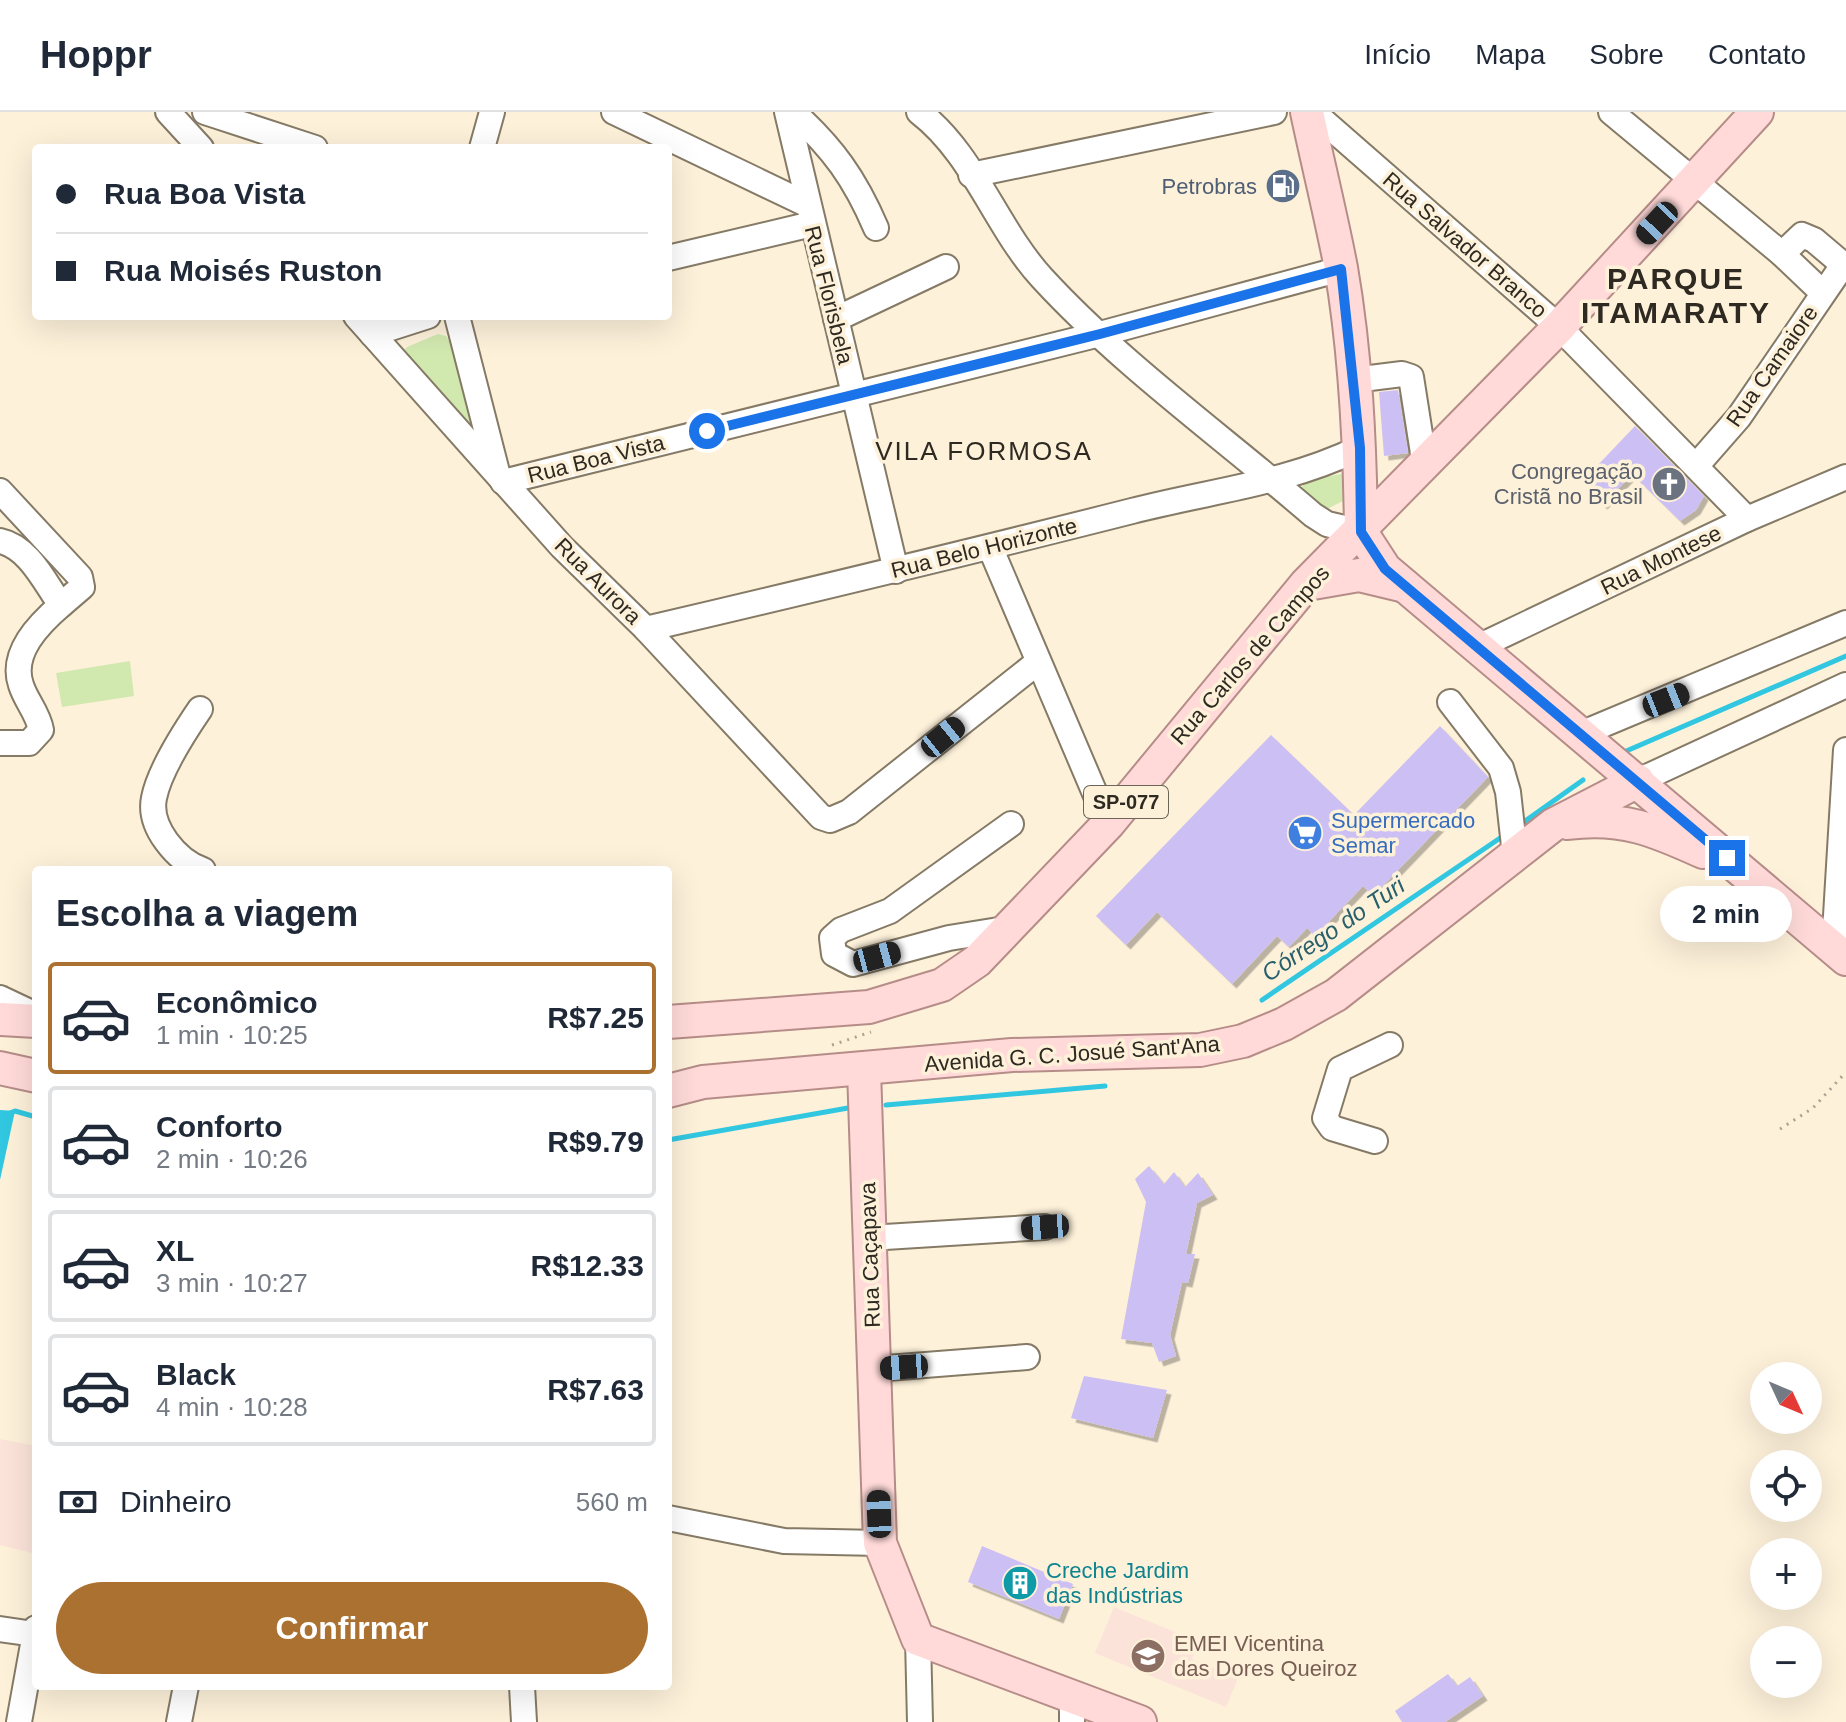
<!DOCTYPE html>
<html lang="pt">
<head>
<meta charset="utf-8">
<style>
	:root { --surface:#fff; --page:#f6f6f7; --text:#1f2937; --muted:#747a83; --line:#e0e1e3; --accent:#ab7131 }
	body { margin:0; font-family:Helvetica,sans-serif; background:var(--page); color:var(--text); height:100vh; display:flex; flex-direction:column; font-size:30px; white-space:nowrap }
	* { box-sizing:border-box; margin:0 }
	p { font-size:26px; color:var(--muted) }
	.icon { flex:none; width:44px; height:44px; fill:none; stroke:currentColor; stroke-width:2; stroke-linecap:round; stroke-linejoin:round }
	.map { position:relative; flex:1; overflow:hidden }
	.panel { position:absolute; left:32px; top:754px; width:640px; height:824px; display:flex; flex-direction:column; background:var(--surface); border-radius:8px; box-shadow:0 8px 32px #0002 }
	.panel>* { flex:none }
	.guide { position:absolute; left:32px; top:32px; width:640px; height:176px; border-radius:8px; box-shadow:0 8px 32px #0002; display:grid; align-content:center; height:176px; padding:0 24px; background:var(--surface) }
	.needle { width:52px; rotate:134deg }
	.controls { position:absolute; left:1750px; top:1250px; display:grid; gap:16px }
	.controls a { display:grid; place-items:center; width:72px; height:72px; border-radius:50%; background:var(--surface); box-shadow:0 8px 32px #0002; font-size:40px }
	.end { position:absolute; width:36px; height:36px; margin:-18px; border:10px solid #1a73e8; background:#fff; box-shadow:0 0 0 4px #fff }
	.from { border-radius:50% }
	.bubble { position:absolute; height:56px; border-radius:28px; background:var(--surface); box-shadow:0 8px 32px #0002; font-size:26px; font-weight:700; line-height:56px; text-align:center }
	.car { position:absolute; width:24px; height:48px; margin:-24px -12px; border-radius:10px; box-shadow:0 0 6px 2px #0007; background:linear-gradient(#222 24%,#8ab4d8 0 40%,#222 0 76%,#8ab4d8 0 86%,#222 0) }
	.guide b { display:flex; align-items:center; gap:28px; height:76px; font-size:30px }
	.guide b+b { border-top:2px solid var(--line) }
	.guide i { width:20px; height:20px; background:var(--text) }
	ul { padding:0; list-style:none }
	li { display:flex; align-items:center; gap:24px; height:112px; margin:0 16px 12px; padding:0 8px; border:4px solid var(--line); border-radius:8px }
	li div { flex:1 }
	li b { display:block; font-size:30px }
	li em { font-style:normal; font-weight:700 }
	li.active { border-color:var(--accent) }
	li>.icon { width:72px; height:72px; stroke-width:1.5 }
	h2 { padding:0 24px; font-size:36px; line-height:96px }
	.pay { display:flex; align-items:center; gap:20px; height:88px; padding:0 24px; font-size:30px }
	.pay p { margin-inline-start:auto }
	.action { display:flex; gap:16px; margin-top:auto; padding:16px 24px }
	.action a { flex:1; height:92px; border-radius:48px; background:var(--accent); color:#fff; font-size:32px; font-weight:700; line-height:92px; text-align:center }
	header { display:flex; align-items:center; gap:48px; box-sizing:border-box; height:112px; padding:0 40px; background:var(--surface); border-bottom:2px solid var(--line) }
	header strong { font-size:38px }
	nav { display:flex; gap:44px; margin-inline-start:auto; font-size:28px }
	.map>svg:first-child { display:block }
	.education { fill:#fbe3d9 }
	.green { fill:#d1e8af }
	.water { fill:#31c7e0 }
	.lines { fill:none; stroke-linecap:round; stroke-linejoin:round }
	.stream { stroke:#31c7e0; stroke-width:5 }
	.building { fill:#ccbff3; filter:url(#shadow) }
	.minor-casing { stroke:#857a66; stroke-width:28 }
	.major-casing { stroke:#b68c88; stroke-width:36 }
	.path { stroke:#aca291; stroke-width:3; stroke-dasharray:2 6; stroke-linecap:butt }
	.minor { stroke:#fff; stroke-width:24 }
	.major { stroke:#ffdad9; stroke-width:32 }
	.route { stroke:#1a73e8; stroke-width:10 }
	.labels { text-anchor:middle; dominant-baseline:central; stroke-width:7; stroke-linejoin:round; paint-order:stroke }
	.shield { fill:#fdf1da; stroke:#6c6558; stroke-width:2 }
	.shield-label { font-size:20px; font-weight:bold; fill:#2e2921 }
	.service-label { font-size:22px; fill:#4e5e75; stroke:#fdf1da; text-anchor:end }
	.street-label { font-size:22px; fill:#2e2921; stroke:#fdf1da }
	.worship-label { font-size:22px; fill:#5b616d; stroke:#fdf1da; text-anchor:end }
	.shop-label { font-size:22px; fill:#366cbe; stroke:#fdf1da; text-anchor:start }
	.culture-label { font-size:22px; fill:#0d838f; stroke:#fdf1da; text-anchor:start }
	.education-label { font-size:22px; fill:#785e54; stroke:#fdf1da; text-anchor:start }
	.water-label { font-size:24px; font-style:italic; fill:#27606b; stroke:#fdf1da }
	.quarter-label { font-size:26px; letter-spacing:2px; fill:#2e2921; stroke:#fdf1da }
	.district-label { font-size:30px; font-weight:bold; letter-spacing:2px; fill:#2e2921; stroke:#fdf1da }
</style>
</head>
<body>
<header>
<strong>Hoppr</strong>
<nav><a>Início</a><a>Mapa</a><a>Sobre</a><a>Contato</a></nav>
</header>
<div class="map">
<svg width="1846" height="1610" viewBox="0 0 1846 1610">
	<defs>
		<filter id="shadow"><feDropShadow dx="4.5" dy="4.5" stdDeviation="0" flood-color="#0004"/></filter>
	</defs>
	<rect width="100%" height="100%" fill="#fdf1da"/>
	<g class="education">
		<path d="M0,1327l36,7v108l-36,-9z"/>
		<path d="M1114,1495l85,35 -7,17 46,19 -12,29 -131,-54z"/>
	</g>
	<g class="green">
		<path d="M438,222l8,2 6,9 24,88 -75,-79 6,-7z"/>
		<path d="M1346,361l1,26 -24,12 -22,-21 4,-9z"/>
		<path d="M130,549l4,35 -72,11 -6,-34z"/>
	</g>
	<path class="water" d="M0,998l15,1 -15,69z"/>
	<g class="lines">
		<g class="stream">
			<path d="M1624,640l222,-96"/>
			<path d="M1521,712l62,-44"/>
			<path d="M1262,888l244,-166"/>
			<path d="M886,993l219,-19"/>
			<path d="M0,1005l15,-6 21,6"/>
			<path d="M668,1028l180,-32"/>
		</g>
	</g>
	<g class="building">
		<path d="M1398,278l10,63 -24,3 -5,-64z"/>
		<path d="M1635,314l69,70 -8,14 -16,11 -48,-47 -29,31 -14,-14 17,-18 -9,-7z"/>
		<path d="M1440,614l48,51 -115,119 -10,-10 -48,50 -8,-8 -18,19 -12,-11 -45,48 -75,-72 -31,33 -30,-29 175,-181 83,80z"/>
		<path d="M1149,1054l15,18 10,-12 11,15 13,-14 15,22 -16,8 -11,51h9l-7,29 -6,-1 -12,53 6,21 -17,6 -7,-19 -31,-4 25,-137 -11,-23z"/>
		<path d="M1084,1264l83,14 -14,48 -82,-20z"/>
		<path d="M982,1434l91,38 -14,35 -91,-37z"/>
		<path d="M1448,1562l9,12 13,-9 13,19 -38,26h-43l-7,-11z"/>
	</g>
	<g class="lines">
		<defs>
			<g id="minor">
				<path d="M168,0l33,36"/>
				<path d="M205,0l110,36"/>
				<path d="M614,0l194,93"/>
				<path d="M787,0l109,459"/>
				<path d="M793,0c40,36 62,67 83,116"/>
				<path d="M919,0c55,42 77,116 123,166 81,88 181,159 271,237l14,9 34,8"/>
				<path d="M1313,0l246,215 188,192"/>
				<path d="M1611,0l171,142 41,39"/>
				<path d="M482,36l10,-36"/>
				<path d="M971,63l303,-63"/>
				<path d="M1782,142l20,-19 12,5 32,27"/>
				<path d="M668,146l144,-34"/>
				<path d="M356,204l206,231 84,82 175,188 9,3 19,-8 189,-150"/>
				<path d="M457,204l40,156"/>
				<path d="M836,207l110,-52"/>
				<path d="M372,222l56,-18"/>
				<path d="M1354,268l48,-6 9,3 14,89"/>
				<path d="M1697,353l42,-48 104,-152"/>
				<path d="M503,370l597,-148 241,-65"/>
				<path d="M0,379l80,86 2,10 -21,18"/>
				<path d="M0,429c29,6 45,42 61,64 -22,19 -51,48 -40,80 5,16 17,28 20,45l-12,13h-29"/>
				<path d="M990,435l118,277"/>
				<path d="M646,517c162,-38 324,-77 486,-118 81,-21 150,-26 228,-63"/>
				<path d="M1478,535l269,-128 99,-42"/>
				<path d="M1450,590l51,66 7,24 7,63"/>
				<path d="M200,597c-15,22 -41,63 -46,89 -6,29 23,63 49,72"/>
				<path d="M1583,621l263,-110"/>
				<path d="M1638,669l208,-96"/>
				<path d="M1011,816l-62,10 -96,26 -19,-10 -2,-16 9,-8 49,-19 121,-87"/>
				<path d="M1834,837l12,-199"/>
				<path d="M0,886l36,17"/>
				<path d="M1375,1029l-43,-13 -7,-10 15,-49 50,-24"/>
				<path d="M869,1126l176,-11"/>
				<path d="M874,1257l153,-12"/>
				<path d="M668,1406l116,23 96,2"/>
				<path d="M0,1517l34,5"/>
				<path d="M918,1527l2,83"/>
				<path d="M522,1574l2,36"/>
				<path d="M1072,1583v27"/>
				<path d="M19,1610l17,-94"/>
				<path d="M179,1610l7,-36"/>
			</g>
			<g id="major">
				<path d="M1307,0c11,52 24,104 34,156 15,87 19,176 20,264"/>
				<path d="M1361,420l24,37 461,390"/>
				<path d="M1307,472l52,-9 46,11"/>
				<path d="M1568,711c54,-7 87,7 135,29"/>
				<path d="M0,907l36,2"/>
				<path d="M668,910l201,-15 73,-22 35,-24 131,-137 198,-240 253,-257 198,-215"/>
				<path d="M0,956l36,8"/>
				<path d="M864,958l16,473 38,96 222,83"/>
				<path d="M668,979l35,-9 309,-27 188,-5 43,-9 41,-17 52,-29 217,-170 85,-44"/>
			</g>
		</defs>
		<use href="#minor" class="minor-casing"/>
		<use href="#major" class="major-casing"/>
		<g class="path">
			<path d="M832,933l39,-13"/>
			<path d="M1780,1017l33,-21 33,-36"/>
		</g>
		<use href="#minor" class="minor"/>
		<use href="#major" class="major"/>
	</g>
	<g class="lines">
		<path class="route" d="M707,319l393,-97 241,-65 19,179 1,84 24,37 342,289"/>
	</g>
	<defs>
		<symbol id="fuel-disc" viewBox="-11 -11 22 22"><circle r="9.5" fill="#5c6f8a" stroke="#fdf1da"/><path d="M-5.5-6h7V0h2V4h1.3V-2.5L3-4.5l.8-.8L6-3V5H2.5V1h-1V6h-7ZM-4.2-4.7v3.2H.2V-4.7Z" fill="#fff"/></symbol>
		<symbol id="church-disc" viewBox="-11 -11 22 22"><circle r="9.5" fill="#6b7280" stroke="#fdf1da"/><path d="M-1.2-6h2.4v3.5h3.3v2.4h-3.3V6h-2.4V-.1h-3.3v-2.4h3.3Z" fill="#fff"/></symbol>
		<symbol id="supermarket-disc" viewBox="-11 -11 22 22"><circle r="9.5" fill="#3f7fe0" stroke="#fdf1da"/><path d="M-6-5.5h2.5l.6 2H6L4.5 2H-2.5L-4.4-4H-6ZM-1.5 3.2a1.3 1.3 0 1 0 .1 0ZM3 3.2a1.3 1.3 0 1 0 .1 0Z" fill="#fff"/></symbol>
		<symbol id="building-disc" viewBox="-11 -11 22 22"><circle r="9.5" fill="#0f9aa8" stroke="#fdf1da"/><path d="M-4-6H4V6H1V3H-1V6H-4ZM-2.5-4.3h1.7v1.8h-1.7ZM.8-4.3h1.7v1.8H.8ZM-2.5-1h1.7V.8h-1.7ZM.8-1h1.7V.8H.8Z" fill="#fff"/></symbol>
		<symbol id="school-disc" viewBox="-11 -11 22 22"><circle r="9.5" fill="#8d6e63" stroke="#fdf1da"/><path d="M0-5L7-2L0 1L-7-2ZM-4 1L0 2.5L4 1V4Q0 6-4 4Z" fill="#fff"/></symbol>
	</defs>
	<g fill-rule="evenodd">
		<use href="#fuel-disc" x="1263" y="54" width="40" height="40"/>
		<use href="#church-disc" x="1649" y="352" width="40" height="40"/>
		<use href="#supermarket-disc" x="1285" y="701" width="40" height="40"/>
		<use href="#building-disc" x="1000" y="1451" width="40" height="40"/>
		<use href="#school-disc" x="1128" y="1524" width="40" height="40"/>
	</g>
	<g class="labels">
		<rect class="shield" x="1084" y="674" width="84" height="32" rx="6"/>
		<g class="shield-label">
			<text x="1126" y="690">SP-077</text>
		</g>
		<g class="service-label">
			<text x="1257" y="74">Petrobras</text>
		</g>
		<g class="street-label">
			<text transform="translate(1465 133) rotate(41)">Rua Salvador Branco</text>
			<text transform="translate(829 183) rotate(76)">Rua Florisbela</text>
			<text transform="translate(1772 254) rotate(-55)">Rua Camaiore</text>
			<text transform="translate(596 347) rotate(-14)">Rua Boa Vista</text>
			<text transform="translate(984 436) rotate(-14)">Rua Belo Horizonte</text>
			<text transform="translate(1661 448) rotate(-26)">Rua Montese</text>
			<text transform="translate(598 469) rotate(45)">Rua Aurora</text>
			<text transform="translate(1250 543) rotate(-49)">Rua Carlos de Campos</text>
			<text transform="translate(1072 942) rotate(-4)">Avenida G. C. Josué Sant'Ana</text>
			<text transform="translate(870 1143) rotate(-92)">Rua Caçapava</text>
		</g>
		<g class="worship-label">
			<text x="1643" y="359">Congregação<tspan x="1643" dy="25">Cristã no Brasil</tspan></text>
		</g>
		<g class="shop-label">
			<text x="1331" y="708">Supermercado<tspan x="1331" dy="25">Semar</tspan></text>
		</g>
		<g class="culture-label">
			<text x="1046" y="1458">Creche Jardim<tspan x="1046" dy="25">das Indústrias</tspan></text>
		</g>
		<g class="education-label">
			<text x="1174" y="1531">EMEI Vicentina<tspan x="1174" dy="25">das Dores Queiroz</tspan></text>
		</g>
		<g class="water-label">
			<text transform="translate(1333 817) rotate(-34)">Córrego do Turi</text>
		</g>
		<g class="quarter-label">
			<text x="984" y="339">VILA FORMOSA</text>
		</g>
		<g class="district-label">
			<text x="1676" y="166">PARQUE<tspan x="1676" dy="34">ITAMARATY</tspan></text>
		</g>
	</g>
</svg>
<div class="controls">
<a><svg class="needle" viewBox="-14 -14 28 28"><path d="M0-13l5 13h-10z" fill="#e53935"/><path d="M0 13l5-13h-10z" fill="#747a83"/></svg></a>
<a><svg class="icon" aria-label="locate" viewBox="0 0 24 24"><circle cx="12" cy="12" r="6"/><path d="M12 2v4M12 18v4M2 12h4M18 12h4"/></svg></a>
<a>+</a>
<a>−</a>
</div>
<i class="end from" style="left:707px;top:319px"></i>
<i class="end" style="left:1727px;top:746px"></i>
<div class="bubble" style="left:1660px;top:774px;width:132px">2 min</div>
<i class="car" style="left:1657px;top:111px;rotate:223deg"></i>
<i class="car" style="left:1666px;top:588px;rotate:68deg"></i>
<i class="car" style="left:943px;top:625px;rotate:51deg"></i>
<i class="car" style="left:877px;top:845px;rotate:75deg"></i>
<i class="car" style="left:1045px;top:1115px;rotate:266deg"></i>
<i class="car" style="left:904px;top:1255px;rotate:266deg"></i>
<i class="car" style="left:879px;top:1402px;rotate:358deg"></i>
<div class="guide">
<b><i class="from"></i>Rua Boa Vista</b>
<b><i></i>Rua Moisés Ruston</b>
</div>
<section class="panel">
<h2>Escolha a viagem</h2>
<ul>
<li class="active"><svg class="icon" aria-label="car" viewBox="0 0 24 24"><path d="M5 17H2v-5l4-1 3-4h7l3 4 3 1v5h-3M9 17h6M6 11h13"/><circle cx="7" cy="17" r="2"/><circle cx="17" cy="17" r="2"/></svg><div><b>Econômico</b><p>1 min · 10:25</p></div><em>R$7.25</em></li>
<li><svg class="icon" aria-label="car" viewBox="0 0 24 24"><path d="M5 17H2v-5l4-1 3-4h7l3 4 3 1v5h-3M9 17h6M6 11h13"/><circle cx="7" cy="17" r="2"/><circle cx="17" cy="17" r="2"/></svg><div><b>Conforto</b><p>2 min · 10:26</p></div><em>R$9.79</em></li>
<li><svg class="icon" aria-label="car" viewBox="0 0 24 24"><path d="M5 17H2v-5l4-1 3-4h7l3 4 3 1v5h-3M9 17h6M6 11h13"/><circle cx="7" cy="17" r="2"/><circle cx="17" cy="17" r="2"/></svg><div><b>XL</b><p>3 min · 10:27</p></div><em>R$12.33</em></li>
<li><svg class="icon" aria-label="car" viewBox="0 0 24 24"><path d="M5 17H2v-5l4-1 3-4h7l3 4 3 1v5h-3M9 17h6M6 11h13"/><circle cx="7" cy="17" r="2"/><circle cx="17" cy="17" r="2"/></svg><div><b>Black</b><p>4 min · 10:28</p></div><em>R$7.63</em></li>
</ul>
<div class="pay"><svg class="icon" aria-label="cash" viewBox="0 0 24 24"><path d="M3 7h18v10H3z"/><circle cx="12" cy="12" r="2"/></svg>Dinheiro<p>560 m</p></div>
<div class="action"><a>Confirmar</a></div>
</section>
</div>
</body>
</html>
